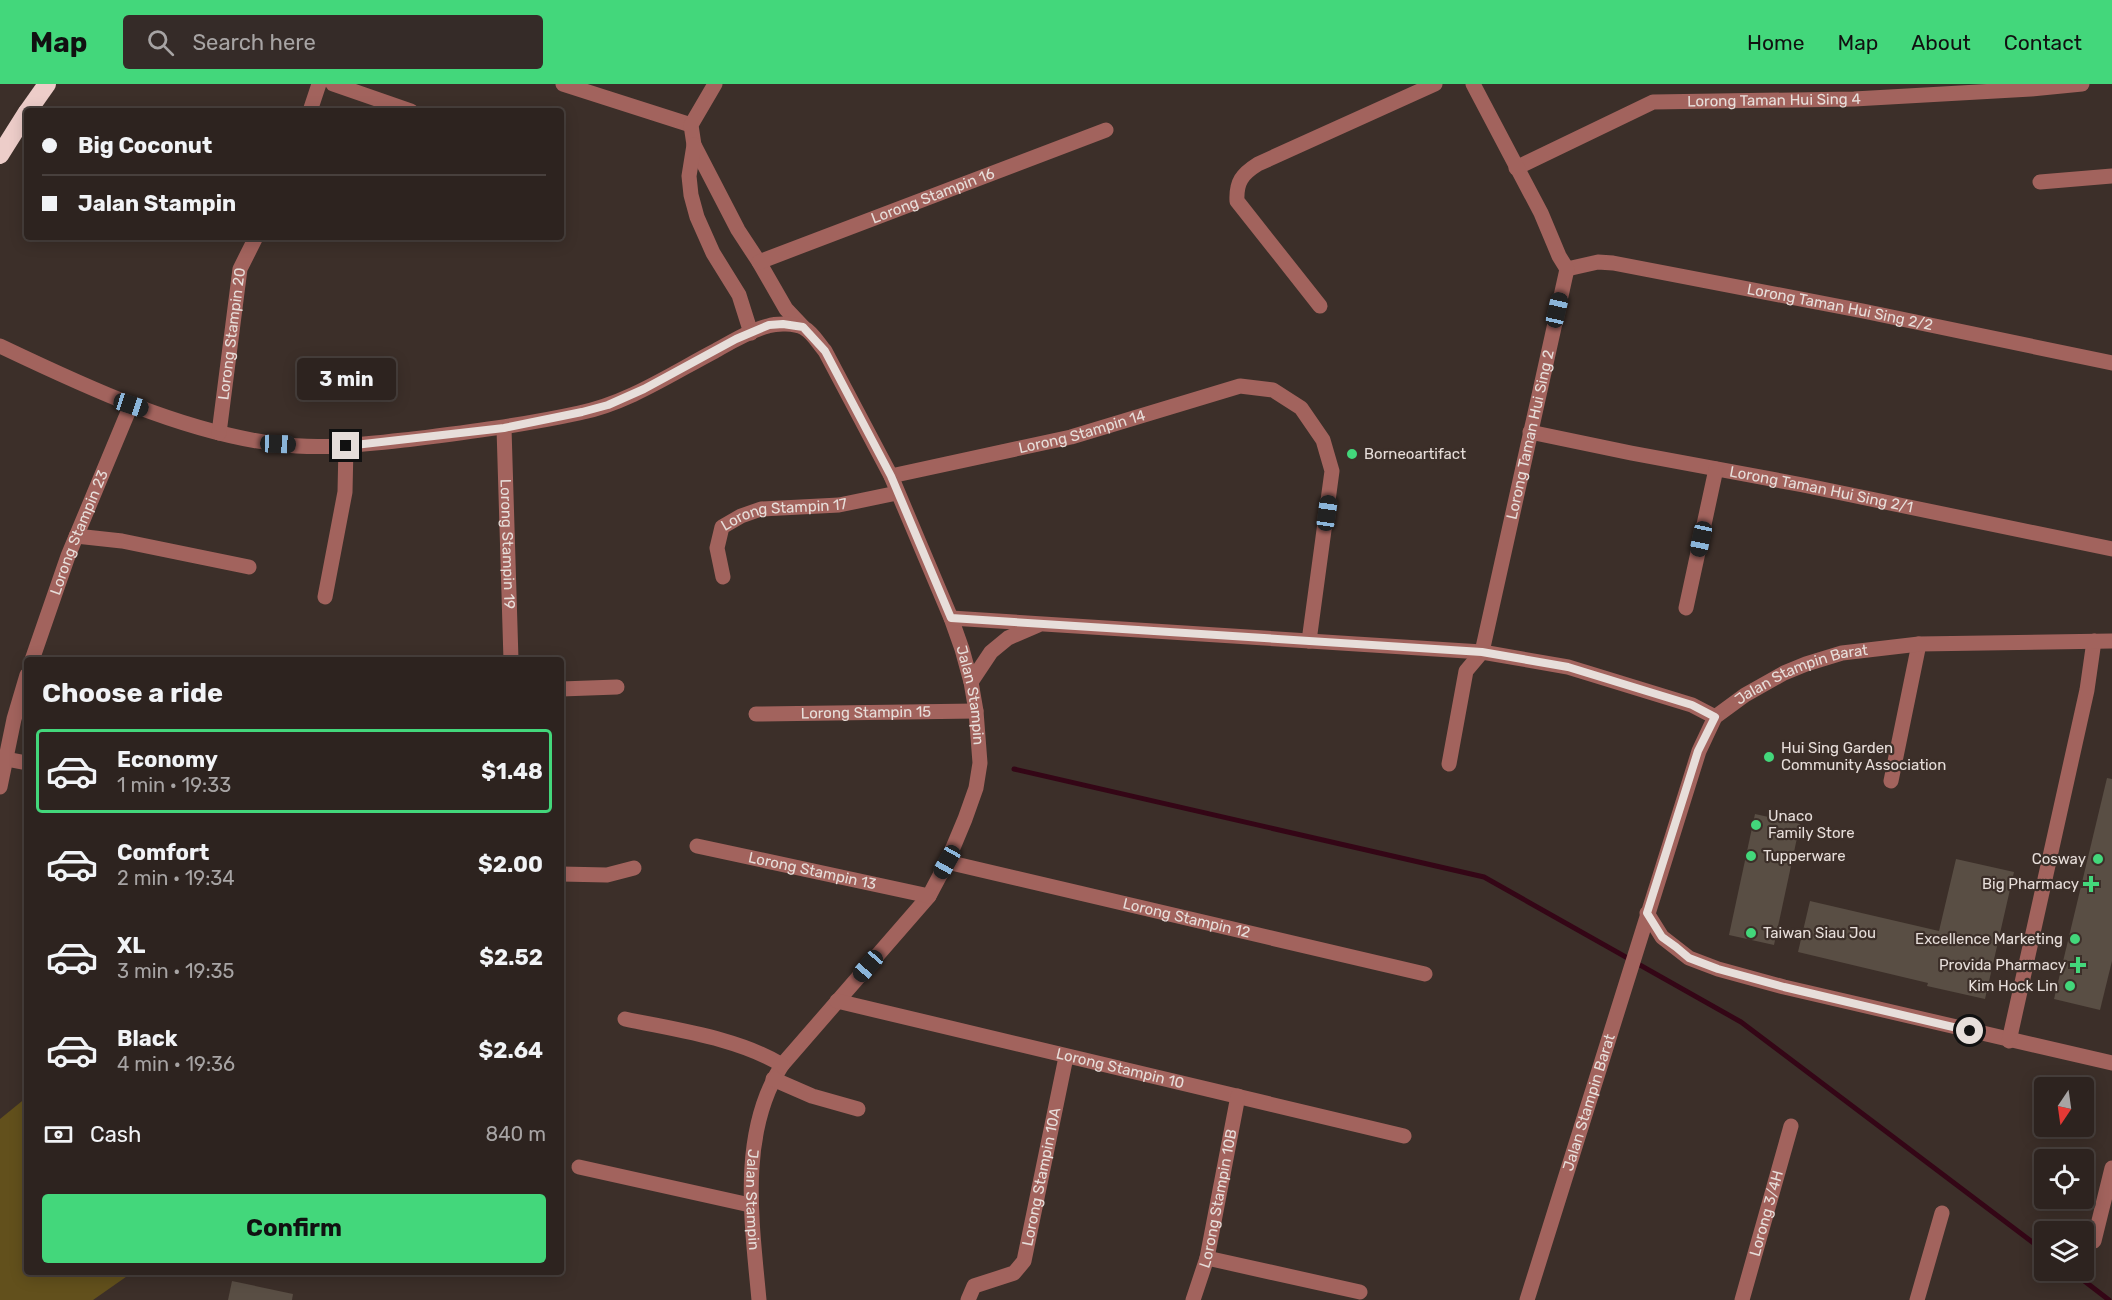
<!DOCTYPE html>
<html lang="en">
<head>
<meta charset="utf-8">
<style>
	:root { --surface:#2d231f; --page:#352b28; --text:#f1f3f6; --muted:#a7a4a4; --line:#48403d; --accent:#43d77b }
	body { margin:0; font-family:Rubik,sans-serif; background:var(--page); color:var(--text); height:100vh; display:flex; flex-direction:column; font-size:22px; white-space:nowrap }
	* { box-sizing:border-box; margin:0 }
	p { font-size:20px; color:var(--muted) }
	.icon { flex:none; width:33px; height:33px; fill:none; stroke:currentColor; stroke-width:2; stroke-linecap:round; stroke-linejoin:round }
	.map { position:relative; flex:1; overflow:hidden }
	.panel { position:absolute; left:24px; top:573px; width:540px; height:618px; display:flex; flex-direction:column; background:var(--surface); border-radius:6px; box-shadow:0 3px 15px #0003,0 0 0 2px var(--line) }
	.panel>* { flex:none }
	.top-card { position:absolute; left:24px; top:24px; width:540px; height:132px; border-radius:6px; box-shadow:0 3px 15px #0003,0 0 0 2px var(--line); display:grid; align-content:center; height:132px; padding:0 18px; background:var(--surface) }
	.needle { width:39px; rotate:193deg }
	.tools { position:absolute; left:2034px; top:993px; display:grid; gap:12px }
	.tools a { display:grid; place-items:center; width:60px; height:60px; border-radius:6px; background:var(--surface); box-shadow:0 3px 15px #0003,0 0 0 2px var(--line); font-size:30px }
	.end { position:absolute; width:27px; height:27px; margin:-14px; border:8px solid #e7deda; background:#111; box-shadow:0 0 0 3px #111 }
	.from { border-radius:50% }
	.bubble { position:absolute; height:42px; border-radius:6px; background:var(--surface); box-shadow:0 3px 15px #0003,0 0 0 2px var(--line); font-size:20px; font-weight:700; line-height:42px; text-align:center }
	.car { position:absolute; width:18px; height:36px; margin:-18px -9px; border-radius:8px; box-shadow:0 0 4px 2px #0007; background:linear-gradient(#222 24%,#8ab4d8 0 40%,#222 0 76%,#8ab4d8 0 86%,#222 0) }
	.top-card b { display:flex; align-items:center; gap:21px; height:57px; font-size:22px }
	.top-card b+b { border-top:2px solid var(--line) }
	.top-card i { width:15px; height:15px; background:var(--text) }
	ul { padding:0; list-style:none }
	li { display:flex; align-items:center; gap:18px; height:84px; margin:0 12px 9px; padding:0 6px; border:3px solid transparent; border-radius:6px }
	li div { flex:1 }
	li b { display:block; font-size:22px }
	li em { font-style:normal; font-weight:700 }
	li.selected { border-color:var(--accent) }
	li>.icon { width:54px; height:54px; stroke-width:1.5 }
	h2 { padding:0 18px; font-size:27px; line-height:72px }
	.pay { display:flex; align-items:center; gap:15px; height:66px; padding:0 18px; font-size:22px }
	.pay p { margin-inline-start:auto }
	.button { display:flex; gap:12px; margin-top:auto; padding:12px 18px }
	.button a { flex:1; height:69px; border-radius:6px; background:var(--accent); color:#111; font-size:24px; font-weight:700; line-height:69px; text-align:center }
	header { display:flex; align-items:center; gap:36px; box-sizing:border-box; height:84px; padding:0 30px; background:var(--accent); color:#111 }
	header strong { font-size:28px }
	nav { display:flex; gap:33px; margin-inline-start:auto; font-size:21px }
	.search { width:420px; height:54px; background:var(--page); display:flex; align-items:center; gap:15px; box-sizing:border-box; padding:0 21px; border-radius:6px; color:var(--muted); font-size:22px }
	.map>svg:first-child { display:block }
	.green { fill:#62501c }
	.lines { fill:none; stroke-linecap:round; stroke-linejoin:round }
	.stream { stroke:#340616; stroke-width:5 }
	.building { fill:#594e44 }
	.minor { stroke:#a2635d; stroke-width:15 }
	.highway { stroke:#edcdc9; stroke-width:18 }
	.route { stroke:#e7deda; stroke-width:8 }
	.poi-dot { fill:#43d77b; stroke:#3c2f29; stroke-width:2 }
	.labels { text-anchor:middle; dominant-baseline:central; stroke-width:4.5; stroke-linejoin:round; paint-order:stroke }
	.street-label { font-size:15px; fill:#e7deda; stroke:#3c2f29 }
	.poi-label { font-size:15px; fill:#e7deda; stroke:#3c2f29; text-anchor:start }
</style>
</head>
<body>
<header>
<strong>Map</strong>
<div class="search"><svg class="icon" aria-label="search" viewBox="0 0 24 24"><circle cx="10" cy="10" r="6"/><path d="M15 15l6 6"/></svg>Search here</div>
<nav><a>Home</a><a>Map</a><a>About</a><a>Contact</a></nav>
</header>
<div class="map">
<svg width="2112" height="1216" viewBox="0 0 2112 1216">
	<rect width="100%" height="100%" fill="#3c2f29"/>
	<path class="green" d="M27,1013v175h106l-40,28h-93v-181z"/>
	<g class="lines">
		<g class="stream">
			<path d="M1014,685l470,108 257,145 303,229"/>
			<path d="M2070,1186l39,30"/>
		</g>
	</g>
	<g class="building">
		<path d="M2107,694l5,1v182l-12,49 -46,-11z"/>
		<path d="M1755,730l45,10 -26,121 -45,-10z"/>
		<path d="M1956,775l58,13 -29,127 -58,-13 1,-3 -130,-31 12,-51 129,30z"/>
		<path d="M232,1197l61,13 -1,6h-64z"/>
	</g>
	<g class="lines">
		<g class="minor">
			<path d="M333,0l78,27"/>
			<path d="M563,0l128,41"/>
			<path d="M715,0l-24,41 3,20 44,85 21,32 27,47 17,18"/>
			<path d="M310,27l9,-27"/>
			<path d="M694,61l-5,31 2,19 6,22 16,36 26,42 12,38"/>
			<path id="s1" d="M1516,84l137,-66 201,-3 177,-10 51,-5"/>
			<path d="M2040,98l72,-6"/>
			<path id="s2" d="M759,178l347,-132"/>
			<path id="s3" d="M1567,185l31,-7 15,1 250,48 249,52"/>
			<path d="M1320,222l-83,-105c-1,-19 5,-27 21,-37l177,-80"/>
			<path id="s4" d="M0,262c86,41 182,86 277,98 45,6 91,0 136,-5 56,-7 111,-14 166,-26 49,-10 92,-39 136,-62 16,-9 34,-20 53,-25 9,-3 27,-3 36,2 8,4 15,16 21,23l66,125 60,142 11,31 9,33 5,29 4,52 -4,25 -11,31 -18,43 -18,34 -147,169c-44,69 -30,158 -23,235"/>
			<path id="s5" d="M504,344l7,232"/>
			<path id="s6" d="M1530,348l101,21 172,32 309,64"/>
			<path id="s7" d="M219,349l21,-164 16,-32"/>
			<path id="s8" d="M891,392l180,-39 169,-51 33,4 28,18 22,32 9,31 -23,170"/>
			<path d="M76,452l46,5 127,26"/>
			<path id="s9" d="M723,493l-6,-29 5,-21 19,-11 20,-7 78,-4 58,-12"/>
			<path d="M325,513l20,-105 1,-46"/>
			<path d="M1686,524l30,-139"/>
			<path d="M951,534l531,34 86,15 124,38 23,12"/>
			<path id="s10" d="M32,576l36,-104 63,-151"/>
			<path d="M971,598l20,-30 17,-14 30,-13"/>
			<path d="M561,605l56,-2"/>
			<path id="s11" d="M756,630l220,-3"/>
			<path d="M6,675l21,4"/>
			<path id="s12" d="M1449,680l17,-93 16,-19 85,-383 -8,-13 -18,-43 -68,-129"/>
			<path d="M1891,697l28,-137"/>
			<path d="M0,703l14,-68 13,-44"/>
			<path id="s13" d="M697,762l232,50"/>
			<path id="s14" d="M947,778l478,112"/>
			<path d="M561,790l46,1 27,-7"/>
			<path d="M1647,829l15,24 27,21 29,11 66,18 328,76"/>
			<path id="s15" d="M837,917l567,135"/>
			<path d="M625,935c51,11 113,19 157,46"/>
			<path d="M2009,957l78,-351 7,-49"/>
			<path d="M773,995l39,17 46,13"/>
			<path d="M579,1083l171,38"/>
			<path d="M2094,1157l18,-73"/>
			<path d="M1207,1174l153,34"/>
			<path id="s16" d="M968,1216l6,-14 40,-13 10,-12 42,-204"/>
			<path id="s17" d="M1193,1216l14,-42 31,-162"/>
			<path id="s18" d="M1527,1216l172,-549 16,-34 30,-22 39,-22 22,-9 36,-11 77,-9 193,-3"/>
			<path id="s19" d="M1742,1216l49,-174"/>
			<path d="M1917,1216l25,-87"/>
		</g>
		<g class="highway">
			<path d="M28,27l19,-27"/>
			<path d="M0,71l27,-43"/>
		</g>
	</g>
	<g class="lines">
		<path class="route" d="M346,362l158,-18 78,-16 26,-7 36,-16 92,-50 33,-14 14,-1 20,3 22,24 66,125 60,142 531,34 86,15 124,38 23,12 -17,34 -51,162 15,24 14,10 13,11 29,11 66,18 186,44"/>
	</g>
	<g class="poi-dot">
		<circle cx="1352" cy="370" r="6"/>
		<circle cx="1769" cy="673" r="6"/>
		<circle cx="1756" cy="741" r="6"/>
		<circle cx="1751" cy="772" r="6"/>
		<circle cx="2098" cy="775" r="6"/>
		<path d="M2088 791h6v6h6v6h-6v6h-6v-6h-6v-6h6z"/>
		<circle cx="1751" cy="849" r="6"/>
		<circle cx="2075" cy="855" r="6"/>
		<path d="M2075 872h6v6h6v6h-6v6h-6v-6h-6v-6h6z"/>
		<circle cx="2070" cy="902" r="6"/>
	</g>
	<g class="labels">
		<g class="street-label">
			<text stroke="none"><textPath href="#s1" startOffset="273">Lorong Taman Hui Sing 4</textPath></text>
			<text stroke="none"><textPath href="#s2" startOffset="186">Lorong Stampin 16</textPath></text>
			<text stroke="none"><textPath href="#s3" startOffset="278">Lorong Taman Hui Sing 2/2</textPath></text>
			<text stroke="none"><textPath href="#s7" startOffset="100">Lorong Stampin 20</textPath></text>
			<text stroke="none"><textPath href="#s8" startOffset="196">Lorong Stampin 14</textPath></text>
			<text stroke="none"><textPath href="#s12" startOffset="342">Lorong Taman Hui Sing 2</textPath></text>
			<text stroke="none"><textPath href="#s6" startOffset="297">Lorong Taman Hui Sing 2/1</textPath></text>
			<text stroke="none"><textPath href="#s9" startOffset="116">Lorong Stampin 17</textPath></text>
			<text stroke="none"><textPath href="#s10" startOffset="136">Lorong Stampin 23</textPath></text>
			<text stroke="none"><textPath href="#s5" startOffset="116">Lorong Stampin 19</textPath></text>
			<text stroke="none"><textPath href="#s18" startOffset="711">Jalan Stampin Barat</textPath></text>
			<text stroke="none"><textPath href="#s4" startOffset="1252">Jalan Stampin</textPath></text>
			<text stroke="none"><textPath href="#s11" startOffset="110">Lorong Stampin 15</textPath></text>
			<text stroke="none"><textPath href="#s13" startOffset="118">Lorong Stampin 13</textPath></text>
			<text stroke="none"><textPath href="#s14" startOffset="246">Lorong Stampin 12</textPath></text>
			<text stroke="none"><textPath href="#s15" startOffset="291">Lorong Stampin 10</textPath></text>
			<text stroke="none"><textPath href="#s18" startOffset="207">Jalan Stampin Barat</textPath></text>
			<text stroke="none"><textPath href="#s16" startOffset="159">Lorong Stampin 10A</textPath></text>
			<text stroke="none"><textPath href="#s17" startOffset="105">Lorong Stampin 10B</textPath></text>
			<text stroke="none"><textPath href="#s4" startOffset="1828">Jalan Stampin</textPath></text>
			<text stroke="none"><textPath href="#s19" startOffset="90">Lorong 3/4H</textPath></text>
		</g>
		<g class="poi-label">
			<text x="1364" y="370">Borneoartifact</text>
			<text x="1781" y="664">Hui Sing Garden<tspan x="1781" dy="17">Community Association</tspan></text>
			<text x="1768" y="732">Unaco<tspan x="1768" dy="17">Family Store</tspan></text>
			<text x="1763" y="772">Tupperware</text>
			<text x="2086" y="775" text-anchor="end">Cosway</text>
			<text x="2079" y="800" text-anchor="end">Big Pharmacy</text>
			<text x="1763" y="849">Taiwan Siau Jou</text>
			<text x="2063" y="855" text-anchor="end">Excellence Marketing</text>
			<text x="2066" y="881" text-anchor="end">Provida Pharmacy</text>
			<text x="2058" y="902" text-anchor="end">Kim Hock Lin</text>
		</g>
	</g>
</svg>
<div class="tools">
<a><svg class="needle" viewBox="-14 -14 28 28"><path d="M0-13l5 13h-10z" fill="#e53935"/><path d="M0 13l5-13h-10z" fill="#a7a4a4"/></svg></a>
<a><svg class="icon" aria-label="locate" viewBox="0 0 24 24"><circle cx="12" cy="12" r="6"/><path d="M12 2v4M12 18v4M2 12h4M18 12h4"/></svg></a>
<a><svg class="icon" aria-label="layers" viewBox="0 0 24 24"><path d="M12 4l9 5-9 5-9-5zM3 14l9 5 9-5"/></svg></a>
</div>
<i class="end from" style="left:1970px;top:947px"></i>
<i class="end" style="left:346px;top:362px"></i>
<div class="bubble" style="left:297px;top:274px;width:99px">3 min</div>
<i class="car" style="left:1557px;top:226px;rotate:13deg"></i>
<i class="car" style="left:131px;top:321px;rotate:108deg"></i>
<i class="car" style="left:278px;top:360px;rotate:92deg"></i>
<i class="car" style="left:1327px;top:429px;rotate:8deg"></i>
<i class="car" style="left:1701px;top:455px;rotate:192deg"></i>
<i class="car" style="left:947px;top:778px;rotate:209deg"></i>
<i class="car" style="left:868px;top:882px;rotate:221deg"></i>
<div class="top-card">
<b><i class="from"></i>Big Coconut</b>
<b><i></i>Jalan Stampin</b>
</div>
<section class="panel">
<h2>Choose a ride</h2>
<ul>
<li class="selected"><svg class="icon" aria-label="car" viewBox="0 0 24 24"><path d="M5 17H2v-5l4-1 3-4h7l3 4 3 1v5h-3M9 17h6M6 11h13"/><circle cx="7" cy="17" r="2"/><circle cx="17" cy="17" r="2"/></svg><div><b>Economy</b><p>1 min · 19:33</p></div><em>$1.48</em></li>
<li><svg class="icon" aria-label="car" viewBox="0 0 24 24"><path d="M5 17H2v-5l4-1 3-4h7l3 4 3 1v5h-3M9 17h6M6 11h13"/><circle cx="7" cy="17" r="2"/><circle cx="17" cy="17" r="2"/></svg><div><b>Comfort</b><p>2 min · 19:34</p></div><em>$2.00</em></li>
<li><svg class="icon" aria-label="car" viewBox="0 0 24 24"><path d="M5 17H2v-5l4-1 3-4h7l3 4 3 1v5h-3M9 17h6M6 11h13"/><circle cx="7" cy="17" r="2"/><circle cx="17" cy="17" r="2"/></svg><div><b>XL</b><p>3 min · 19:35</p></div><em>$2.52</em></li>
<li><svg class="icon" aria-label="car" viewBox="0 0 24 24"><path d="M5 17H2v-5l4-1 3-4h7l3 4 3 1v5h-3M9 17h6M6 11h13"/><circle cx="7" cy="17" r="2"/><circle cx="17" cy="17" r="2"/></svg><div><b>Black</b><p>4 min · 19:36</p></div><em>$2.64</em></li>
</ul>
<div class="pay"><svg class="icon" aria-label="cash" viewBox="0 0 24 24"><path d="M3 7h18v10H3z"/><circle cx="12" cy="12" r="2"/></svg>Cash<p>840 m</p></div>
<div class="button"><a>Confirm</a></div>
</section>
</div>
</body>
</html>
